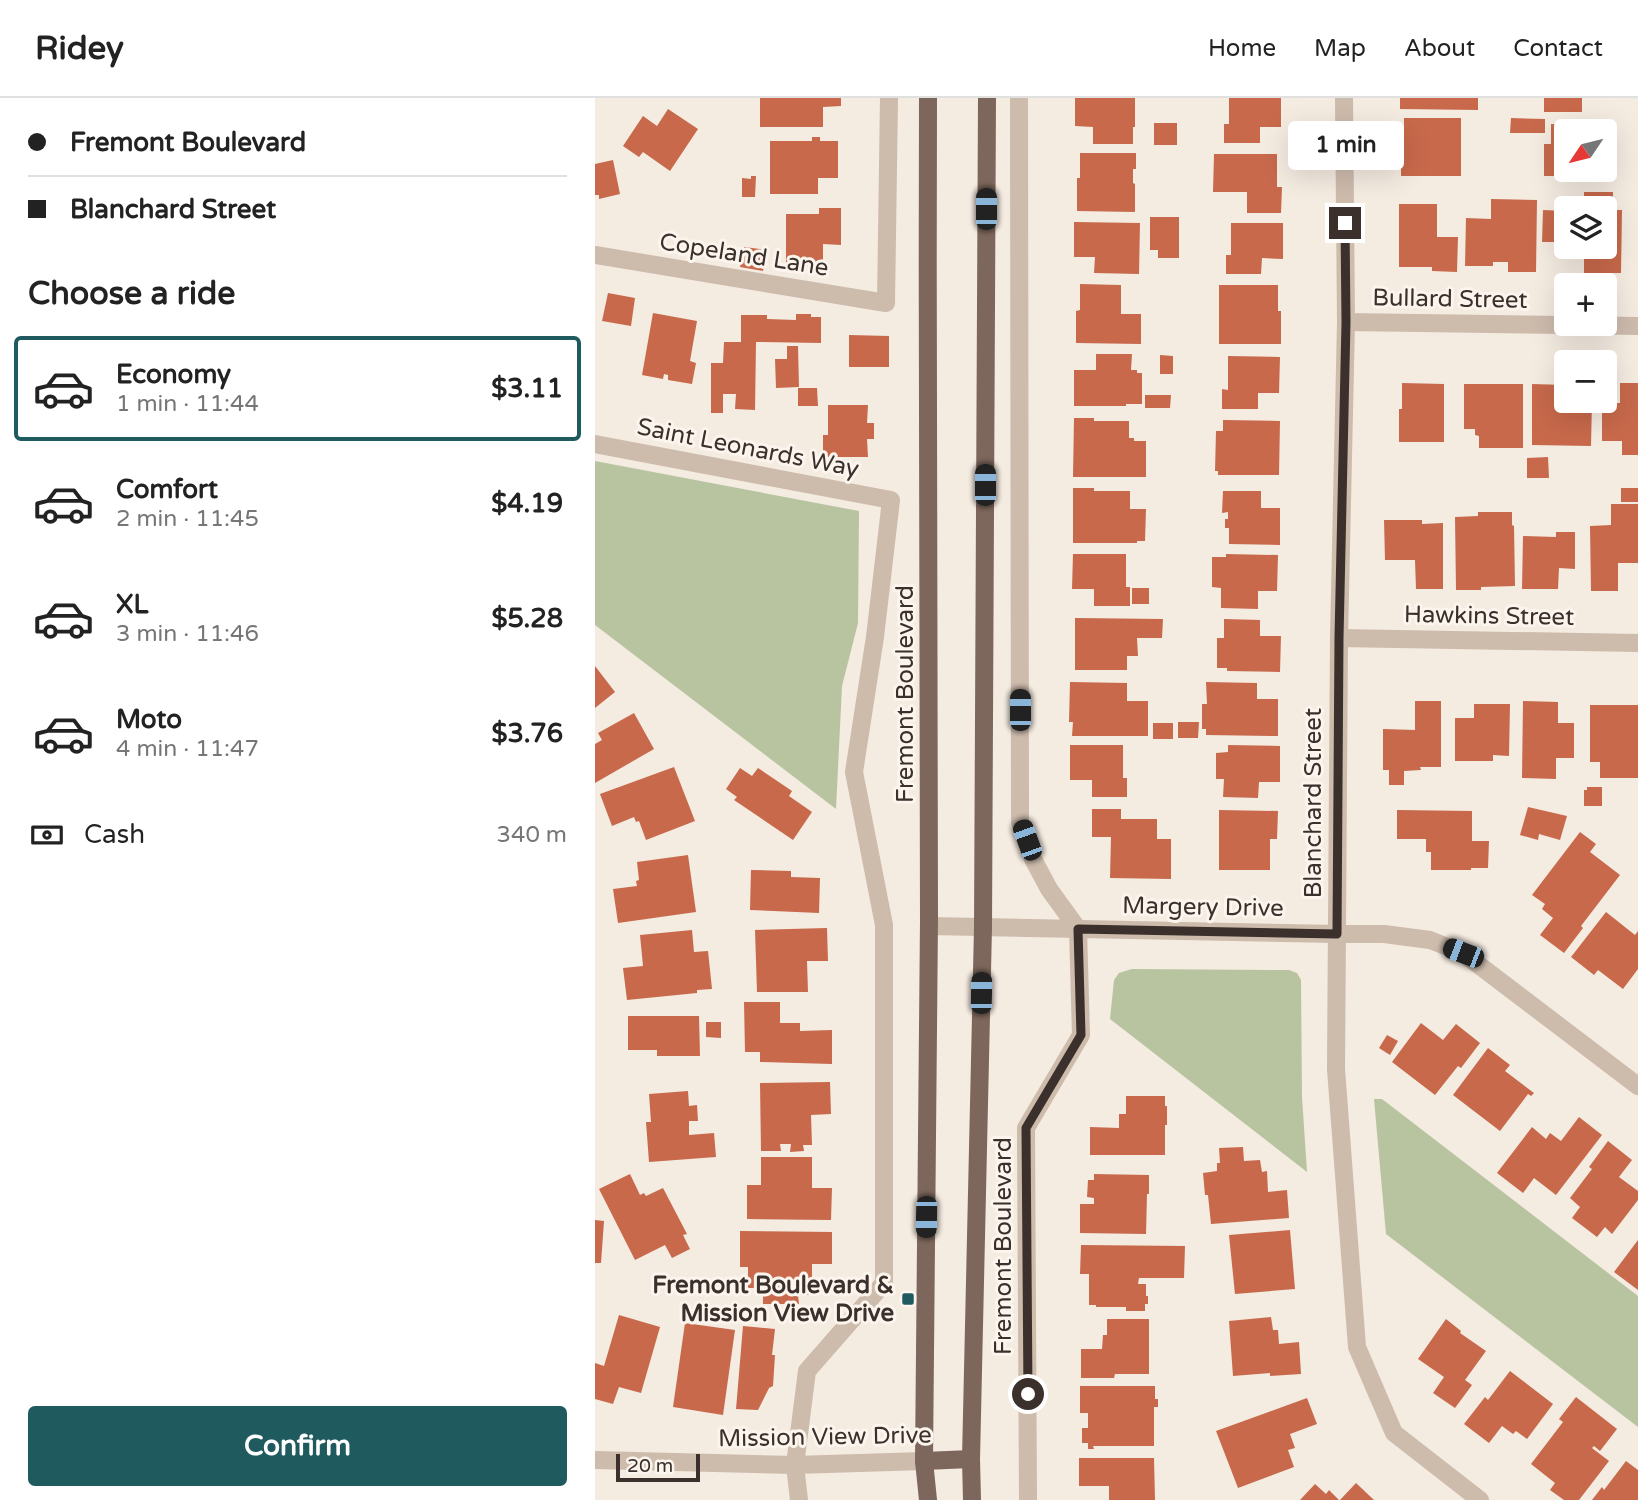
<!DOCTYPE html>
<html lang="en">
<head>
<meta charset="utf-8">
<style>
	:root { --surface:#fff; --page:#f6f6f6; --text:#222; --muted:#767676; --line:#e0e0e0; --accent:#1f5a5e }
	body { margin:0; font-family:"Varela Round",sans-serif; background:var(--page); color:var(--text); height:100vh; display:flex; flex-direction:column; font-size:26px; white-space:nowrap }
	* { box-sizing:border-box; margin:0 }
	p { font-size:23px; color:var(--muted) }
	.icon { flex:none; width:38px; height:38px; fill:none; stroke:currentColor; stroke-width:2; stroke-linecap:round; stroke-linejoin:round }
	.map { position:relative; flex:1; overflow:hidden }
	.sheet { display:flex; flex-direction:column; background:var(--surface); width:595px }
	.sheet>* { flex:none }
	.banner { display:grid; align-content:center; height:154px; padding:0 28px; background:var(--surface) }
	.needle { width:46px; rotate:235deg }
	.buttons { position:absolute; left:959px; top:21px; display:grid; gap:14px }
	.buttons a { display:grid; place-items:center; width:63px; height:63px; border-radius:7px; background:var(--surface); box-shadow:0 7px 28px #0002; font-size:35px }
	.scale { position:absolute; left:21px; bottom:18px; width:84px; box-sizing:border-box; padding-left:7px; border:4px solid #3b302b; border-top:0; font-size:19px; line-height:24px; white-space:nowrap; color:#3b302b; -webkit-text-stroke:5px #fbf5ee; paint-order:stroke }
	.end { position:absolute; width:32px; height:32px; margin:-16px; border:9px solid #3b302b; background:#fff; box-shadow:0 0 0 4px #fff }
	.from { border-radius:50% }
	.bubble { position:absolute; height:49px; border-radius:7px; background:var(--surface); box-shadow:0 7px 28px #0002; font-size:23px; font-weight:700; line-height:49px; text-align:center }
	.car { position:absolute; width:21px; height:42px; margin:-21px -10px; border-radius:9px; box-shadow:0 0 5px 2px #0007; background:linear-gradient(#222 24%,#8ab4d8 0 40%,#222 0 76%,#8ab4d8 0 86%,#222 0) }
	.banner b { display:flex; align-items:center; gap:24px; height:66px; font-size:26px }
	.banner b+b { border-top:2px solid var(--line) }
	.banner i { width:18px; height:18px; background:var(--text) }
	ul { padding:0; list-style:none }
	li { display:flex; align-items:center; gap:21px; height:105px; margin:0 14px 10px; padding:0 14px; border:4px solid transparent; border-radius:7px }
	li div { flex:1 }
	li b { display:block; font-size:26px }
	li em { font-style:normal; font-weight:700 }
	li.current { border-color:var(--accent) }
	li>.icon { width:63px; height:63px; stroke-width:1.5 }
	h2 { padding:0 28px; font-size:32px; line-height:84px }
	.pay { display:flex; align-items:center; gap:18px; height:77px; padding:0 28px; font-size:26px }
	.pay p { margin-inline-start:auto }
	.cta { display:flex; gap:14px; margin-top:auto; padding:14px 28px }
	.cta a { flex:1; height:80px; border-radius:7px; background:var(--accent); color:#fff; font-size:28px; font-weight:700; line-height:80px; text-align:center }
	header { display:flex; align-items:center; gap:42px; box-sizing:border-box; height:98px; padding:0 35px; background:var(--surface); border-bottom:2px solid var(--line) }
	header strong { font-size:33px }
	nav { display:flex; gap:38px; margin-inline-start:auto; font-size:24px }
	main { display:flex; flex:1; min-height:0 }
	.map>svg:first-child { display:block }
	.green { fill:#b8c4a0 }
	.building { fill:#c8694b }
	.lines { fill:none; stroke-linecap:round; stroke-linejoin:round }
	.minor { stroke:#cdbbac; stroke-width:18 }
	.primary { stroke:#7d675c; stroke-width:18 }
	.route { stroke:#3b302b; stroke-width:9 }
	.poi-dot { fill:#1f5a5e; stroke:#fbf5ee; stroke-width:2.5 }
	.labels { text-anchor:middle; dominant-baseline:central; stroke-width:6; stroke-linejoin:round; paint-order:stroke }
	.street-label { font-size:24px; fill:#3b302b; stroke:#fbf5ee }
	.poi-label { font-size:24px; font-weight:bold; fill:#3b302b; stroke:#fbf5ee; text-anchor:end }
</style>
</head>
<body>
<header>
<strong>Ridey</strong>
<nav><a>Home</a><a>Map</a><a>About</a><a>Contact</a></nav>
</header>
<main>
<section class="sheet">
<div class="banner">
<b><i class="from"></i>Fremont Boulevard</b>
<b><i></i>Blanchard Street</b>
</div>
<h2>Choose a ride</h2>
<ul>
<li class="current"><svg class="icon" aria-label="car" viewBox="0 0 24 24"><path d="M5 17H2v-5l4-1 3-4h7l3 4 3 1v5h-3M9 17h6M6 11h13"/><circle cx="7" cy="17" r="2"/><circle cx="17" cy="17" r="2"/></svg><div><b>Economy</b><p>1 min · 11:44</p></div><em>$3.11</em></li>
<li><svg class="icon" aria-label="car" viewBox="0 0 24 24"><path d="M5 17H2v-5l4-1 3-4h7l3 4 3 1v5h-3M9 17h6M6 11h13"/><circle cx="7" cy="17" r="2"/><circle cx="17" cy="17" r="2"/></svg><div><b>Comfort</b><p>2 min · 11:45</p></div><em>$4.19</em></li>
<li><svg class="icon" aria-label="car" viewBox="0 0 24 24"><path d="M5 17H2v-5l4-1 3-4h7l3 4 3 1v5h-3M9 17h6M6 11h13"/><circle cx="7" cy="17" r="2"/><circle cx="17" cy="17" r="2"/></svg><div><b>XL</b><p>3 min · 11:46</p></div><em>$5.28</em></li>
<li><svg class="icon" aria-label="car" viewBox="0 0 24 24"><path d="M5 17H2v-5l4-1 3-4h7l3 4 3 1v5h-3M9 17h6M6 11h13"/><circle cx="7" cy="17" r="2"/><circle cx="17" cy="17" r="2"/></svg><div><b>Moto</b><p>4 min · 11:47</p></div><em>$3.76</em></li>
</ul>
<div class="pay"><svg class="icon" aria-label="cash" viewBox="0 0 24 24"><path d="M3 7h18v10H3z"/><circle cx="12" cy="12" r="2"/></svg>Cash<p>340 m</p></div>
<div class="cta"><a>Confirm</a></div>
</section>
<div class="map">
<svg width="1043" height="1402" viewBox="0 0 1043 1402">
	<rect width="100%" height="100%" fill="#f4ebe1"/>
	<g class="green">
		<path d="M0,363l264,50 -1,112 -16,63 -6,123 -241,-184z"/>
		<path d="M537,871l157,1 8,3 4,7 1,117 5,75 -197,-153 4,-39 5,-7z"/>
		<path d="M779,1001h8l256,197v131l-252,-193z"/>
	</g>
	<g class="building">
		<path d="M165,0h81v8l-18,1v20h-63z"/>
		<path d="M480,0h60v29h-2v17h-40v-17l-18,-1z"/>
		<path d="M634,0h52v29h-21v16h-36v-19h5z"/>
		<path d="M805,0h78v12l-78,-1z"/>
		<rect x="949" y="0" width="38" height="14"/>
		<path d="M73,11l30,20 -28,42 -27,-19 -4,5 -16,-11 20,-30 14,10z"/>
		<path d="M809,20h57v58h-60v-18h3z"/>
		<path d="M916,20l34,1v14h-35z"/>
		<rect x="559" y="25" width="23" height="22"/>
		<path d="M956,26l37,1v6h-22v39h39v-29h4v35h-65v-32h7z"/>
		<path d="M217,39h8v4h18v37h-20v16h-48v-53h42z"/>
		<path d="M485,55h56v16h-3v14l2,1v28l-58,-1v-33h3z"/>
		<path d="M619,56h63v33h5l-1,26h-34v-21h-34z"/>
		<path d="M18,62l7,34 -21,5v-4h-4v-31z"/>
		<path d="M156,78h5l-1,21h-13v-19l9,1z"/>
		<path d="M989,94h29v18h9l-1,63h-37v-26h21v-39h-21z"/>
		<path d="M896,101l46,1 -1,72h-28v-10h-15v4h-28l1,-48 25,1z"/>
		<path d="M804,106h38v33h21l-1,35 -25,-1v-4h-33z"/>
		<path d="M224,110h22v37l-18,-1v22l-37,-1v-51h33z"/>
		<path d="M948,112l23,1v31h-24z"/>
		<path d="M555,119h29v41h-21v-8h-8z"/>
		<path d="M479,124l66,1 -1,51 -45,-1 1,-16h-21z"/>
		<path d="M636,125h52v36l-21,-1 -1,16h-35v-19h5z"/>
		<path d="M149,149l23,3 -4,21 -23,-4z"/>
		<path d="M485,186l41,1v29h20v30l-65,-1v-32l4,-1z"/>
		<path d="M624,187h59v26h3v33h-62z"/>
		<path d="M13,195l27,5 -4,28 -29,-5z"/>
		<path d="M58,215l44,8 -7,40 6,2 -4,21 -24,-4v-5l-4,-1 -1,5 -21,-4z"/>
		<path d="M201,216h15v3h10v26l-65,-1 -1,68 -20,-1 1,-15h-13v19h-12v-50h12l1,-21h17v-27h26v4l29,1z"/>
		<path d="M254,237l40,1v31h-40z"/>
		<path d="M192,248h11l1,41 -23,1 -1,-29h12z"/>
		<path d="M501,256h36l-1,16h6v3h5v31h-16v2h-52v-36h22z"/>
		<path d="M565,257l13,1v18h-13z"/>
		<path d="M633,258l52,1 -1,36h-21v16h-36v-20l6,1z"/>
		<path d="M807,285l42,1v58h-45v-33h3z"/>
		<path d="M1025,285h18v72h-16v-14h-20v-38h18z"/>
		<path d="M869,286h59v64h-44v-12l-4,-1v-6h-11z"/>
		<path d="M937,286l33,1 1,16h26l-1,45 -59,-1z"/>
		<path d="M203,290h19l1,18h-20z"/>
		<path d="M550,297h26l-1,13h-25z"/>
		<path d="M233,307h40l-1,18h7v16h-7l1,18h-45v-22h5z"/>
		<path d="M479,320h20v3h35v17h5v3h12v36h-73z"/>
		<path d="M628,322l57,1 -1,54h-61v-4h-3l1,-40h7z"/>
		<path d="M953,359l1,21h-22v-20z"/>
		<path d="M478,390h21v3h36v18h16l-1,32h-8v2h-64z"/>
		<rect x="1026" y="390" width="17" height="14"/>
		<path d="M628,393h38v17h19v37l-51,-1v-16h-4v-9h3v-7l-6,1z"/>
		<path d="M1016,406h27v59h-20v28h-27l-1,-65 21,-1z"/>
		<path d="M883,414h34v13l2,1 1,60 -34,1v3h-25l-1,-73 23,-1z"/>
		<path d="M789,422h38v4l21,-1v66h-27l-1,-29h-30z"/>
		<path d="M961,434h19v37l-16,-1 -1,21h-36l1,-53 33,1z"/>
		<path d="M478,456h53v33h4v19h-36v-17h-22z"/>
		<path d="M631,456l52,1 -1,36h-19v18l-37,-1v-20l-9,-1v-30h14z"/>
		<rect x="537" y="490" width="17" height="16"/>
		<path d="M480,520l88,1 -1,19h-25l1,18h-11v14h-52z"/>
		<path d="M629,521l36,1v16h21l-1,36 -53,-1v-3h-10v-30h7z"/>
		<path d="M0,568l20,26 -20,16z"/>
		<path d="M475,584l57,1v18h21v35h-76l1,-14h-4z"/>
		<path d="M611,584l51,1v16h21v37l-72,-1v-6h-4v-25h5z"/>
		<path d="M820,603h26v66h-21l1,3 -17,1v14h-15v-15h-6v-41l32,1z"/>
		<path d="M928,603l35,1v21h16v35h-18v21l-34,-1z"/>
		<path d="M879,606h36l-1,52 -16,-1v6h-38v-43h19z"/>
		<path d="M995,607h48v73h-38v-16h-10z"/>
		<path d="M39,615l20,36 -59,34v-39l7,-4 -4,-7z"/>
		<path d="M583,624h21l-1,16h-20z"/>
		<rect x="558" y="625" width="20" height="16"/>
		<path d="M475,647h53v33h4v19h-35v-17h-22z"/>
		<path d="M633,647l52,1v36h-21l-1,16 -35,-1 1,-18h-8v-26l12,-1z"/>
		<path d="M79,669l21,54 -49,19 -7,-19 -3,1 -2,-5 -22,9 -12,-32z"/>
		<path d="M145,670l12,8 6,-8 34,23 -3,5 23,16 -19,28 -59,-40 3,-3 -11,-8z"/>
		<path d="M992,689h15v19h-18v-16h3z"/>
		<path d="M933,709l39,9 -7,24 -21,-6 -1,6 -18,-5z"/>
		<path d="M497,711h29v10h36v20h14v40l-61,-1 1,-41h-19z"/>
		<path d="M624,712l59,1 -1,28h-7v31h-51z"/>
		<path d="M802,712l75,1v30h17l-1,27h-17v2h-40v-18h-5v-13h-29z"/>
		<path d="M985,734l16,12 -6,8 30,23 -39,51 2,2 -19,25 -24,-18 13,-17 -11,-9 3,-5 -13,-9z"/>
		<path d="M93,757l8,57 -78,11 -5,-34 24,-3 -1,-5 3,-1 -2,-18z"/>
		<path d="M156,772l40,1v6l29,1 -1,35 -69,-3z"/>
		<path d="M1011,814l29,23 3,-4v38l-15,20 -25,-19 -4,5 -23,-18z"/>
		<path d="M232,830l1,33h-21l1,31h-51l-2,-62z"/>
		<path d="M97,832l2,22 14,-1 4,38 -15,1v3l-70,7 -4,-32 20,-2 -3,-31z"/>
		<path d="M149,904h36v21h20v8l32,-1v34l-72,-2v-10h-15z"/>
		<path d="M33,918h71l1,40h-43v-6h-29z"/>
		<path d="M111,924h15v16l-15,-1z"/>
		<path d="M826,925l22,17 13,-16 24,19 -19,25 -3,-2 -23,29 -43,-33z"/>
		<path d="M792,937l11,6 -8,14 -11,-7z"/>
		<path d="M893,950l22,17 -5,6 29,22 -3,3 -3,-2 -28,37 -47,-36z"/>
		<path d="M235,984l1,32 -20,1 1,30h-9l1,6 -14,1 1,-8h-11l1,7h-20l-1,-68z"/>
		<path d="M93,993l1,15 8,-1 1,16h-9v14l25,-2 2,24 -67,5 -3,-40h5l-2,-28z"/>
		<path d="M531,998h39v10h2v19h-2v30h-75v-28l29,1v-14h7z"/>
		<path d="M984,1019l23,18 -46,60 -22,-17 -11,15 -26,-20 35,-46 14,12 4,-6 11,8z"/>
		<path d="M1013,1043l24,19 -13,17 19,14v9l-26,34 -7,-7 -8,10 -25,-19 8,-11 -10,-9 22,-29 -3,-2z"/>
		<path d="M648,1049l1,14 16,-1 2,12 5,-1 1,21 19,-2 2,28 -78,6 -3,-29h-3l-2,-22 14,-2v-8h3l-1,-15z"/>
		<path d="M166,1059h51v31h20l-1,32 -84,-1v-34h14z"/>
		<path d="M35,1076l10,21 4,-2 2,3 17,-8 24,46 -4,1 7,14 -18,9 -7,-13 -30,15 -36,-71z"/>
		<path d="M499,1076l55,1v19h-2l-1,40 -66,-1v-29h14v-6l-7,-1 1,-17h6z"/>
		<path d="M0,1122l9,1 -3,42h-6z"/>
		<path d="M695,1132l5,59 -60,5 -6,-59z"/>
		<path d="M145,1133l92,1v32h-20v31h-14l1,9h-36v-9h-3v-7h-12v-21h-8z"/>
		<path d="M1043,1142v50l-24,-18z"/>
		<path d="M486,1147l104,1 -1,32h-45l-1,6h8v12h2v8h-3v7h-19v-4h-30v-2h-7v-31h-9z"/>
		<path d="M24,1217l41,12 -19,66 -22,-6 -6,17 -18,-5v-36l9,3z"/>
		<path d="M676,1219l2,13h5l1,14 20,-2 2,32 -31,2v-3l-37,3 -4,-55z"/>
		<path d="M512,1221h42v55h-34l-1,4h-33v-29h21l1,-14h4z"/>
		<path d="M851,1221l15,12 -1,2 26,18 -21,29 7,5 -17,23 -22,-15 11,-16 -26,-18z"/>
		<path d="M90,1225l50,7 -12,85 -50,-8z"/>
		<path d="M148,1228l32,3 -3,26h3l-2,31 -4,2 -11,22 -22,-1z"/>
		<path d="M915,1273l43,33 -26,35 -11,-8 -3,3 -11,-8 -13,17 -25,-19 21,-27 3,3z"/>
		<path d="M485,1288h75v13h3v8h-4v39h-61l1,3h-6v-6h-6v-15h6v-15h-8z"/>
		<path d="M981,1299l41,32 -17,22 -6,-5 -2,2 17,13 -30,39h-15l-14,-10 5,-7 -24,-19 32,-42 -4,-3z"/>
		<path d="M712,1300l10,26 -27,10 5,14 -7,2 6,17 -56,21 -22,-57z"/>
		<path d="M484,1360h75l1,42h-46v-14h-30z"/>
		<path d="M1031,1363l12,9v30h-46l10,-13 2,3z"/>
		<path d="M761,1385l18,17h-34z"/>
		<path d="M720,1386l11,10 3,-4 10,10h-39z"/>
	</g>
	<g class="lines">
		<g class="minor">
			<path d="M424,0l1,724 13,37 16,30 29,40 3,106 -55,93 2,372"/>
			<path d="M749,0l2,224 -7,316 -3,431 21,278 37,86 86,67"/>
			<path d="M0,157l291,48 3,-205"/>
			<path d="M751,224l292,4"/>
			<path d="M0,346l296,56 -16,137 -21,135 30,153v358l-77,88 -12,94 4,35"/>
			<path d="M744,540l299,5"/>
			<path d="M334,828l408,8h47l46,6 33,13 175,133"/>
			<path d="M0,1362l200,5 129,-4"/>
		</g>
		<g class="primary">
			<path d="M329,1363l47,-2"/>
			<path d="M333,1402l-4,-39c2,-181 5,-361 5,-541 0,-274 -2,-548 -1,-822"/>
			<path d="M377,1402l-1,-41 12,-532 4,-829"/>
		</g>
	</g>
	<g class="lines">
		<path class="route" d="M433,1296l-2,-266 55,-93 -3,-106 259,5 2,-296 7,-316 -1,-99"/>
	</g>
	<rect class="poi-dot" x="306" y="1194" width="14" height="14" rx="3.5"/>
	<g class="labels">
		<g class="street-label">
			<text transform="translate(149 157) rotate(9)">Copeland Lane</text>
			<text transform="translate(855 201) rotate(1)">Bullard Street</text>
			<text transform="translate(153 350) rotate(11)">Saint Leonards Way</text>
			<text transform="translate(894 518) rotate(1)">Hawkins Street</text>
			<text transform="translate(310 596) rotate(-90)">Fremont Boulevard</text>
			<text transform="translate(718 705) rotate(-90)">Blanchard Street</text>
			<text transform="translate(608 809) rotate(1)">Margery Drive</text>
			<text transform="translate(408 1148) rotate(-90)">Fremont Boulevard</text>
			<text transform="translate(230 1339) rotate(-1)">Mission View Drive</text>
		</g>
		<g class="poi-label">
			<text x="299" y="1187">Fremont Boulevard &amp;<tspan x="299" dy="28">Mission View Drive</tspan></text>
		</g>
	</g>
</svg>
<div class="buttons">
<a><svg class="needle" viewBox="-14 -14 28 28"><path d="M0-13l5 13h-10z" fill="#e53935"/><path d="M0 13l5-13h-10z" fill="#767676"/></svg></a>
<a><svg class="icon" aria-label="layers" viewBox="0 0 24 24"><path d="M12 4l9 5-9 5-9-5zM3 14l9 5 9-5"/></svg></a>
<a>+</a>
<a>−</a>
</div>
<div class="scale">20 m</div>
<i class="end from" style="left:433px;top:1296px"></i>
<i class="end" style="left:750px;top:125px"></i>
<div class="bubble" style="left:693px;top:23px;width:116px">1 min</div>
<i class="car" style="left:391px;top:111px;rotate:0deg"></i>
<i class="car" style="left:390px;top:387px;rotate:0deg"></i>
<i class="car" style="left:425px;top:612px;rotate:0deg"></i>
<i class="car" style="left:432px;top:742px;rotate:340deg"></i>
<i class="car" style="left:868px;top:855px;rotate:291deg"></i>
<i class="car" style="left:386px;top:895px;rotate:1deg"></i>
<i class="car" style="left:331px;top:1119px;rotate:181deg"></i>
</div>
</main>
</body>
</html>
